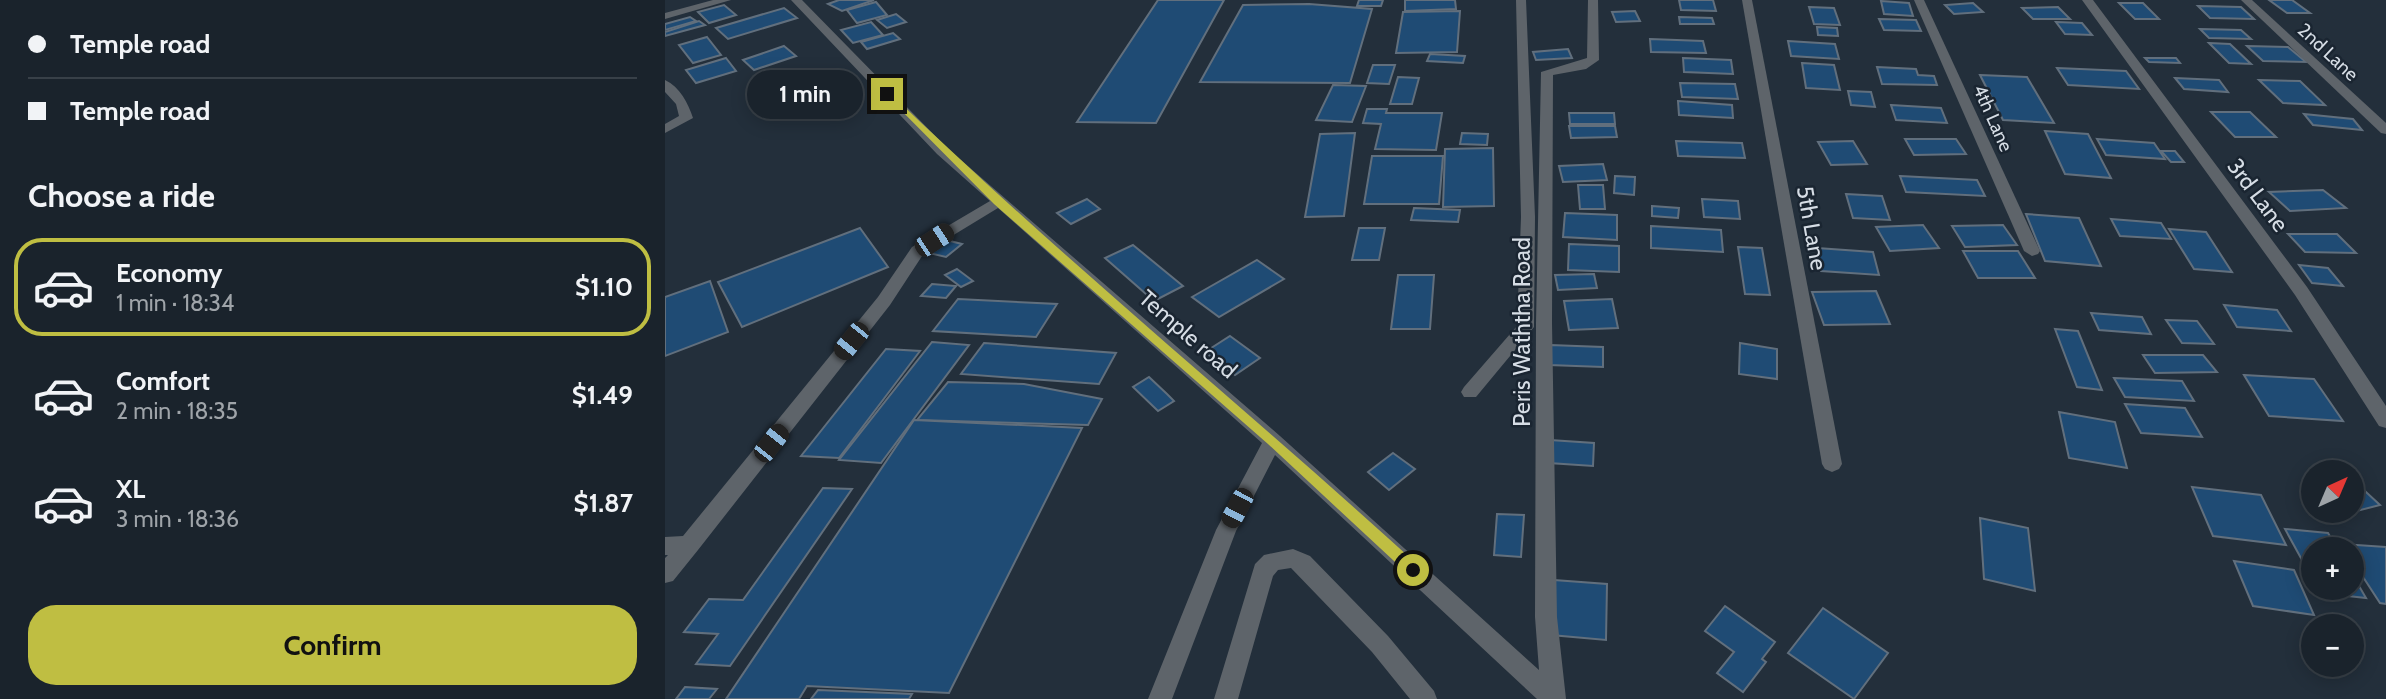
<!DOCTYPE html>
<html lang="en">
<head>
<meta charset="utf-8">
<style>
	:root { --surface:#1a232c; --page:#232b34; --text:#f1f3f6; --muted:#9fa4a9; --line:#384048; --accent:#bfbe42 }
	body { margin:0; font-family:Cabin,sans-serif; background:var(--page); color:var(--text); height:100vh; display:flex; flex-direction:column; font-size:26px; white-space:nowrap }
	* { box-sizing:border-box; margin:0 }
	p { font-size:23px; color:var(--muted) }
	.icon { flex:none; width:38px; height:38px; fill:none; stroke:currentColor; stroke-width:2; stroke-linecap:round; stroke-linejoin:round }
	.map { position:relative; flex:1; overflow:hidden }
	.details { display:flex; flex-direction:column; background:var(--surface); width:665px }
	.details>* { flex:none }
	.banner { display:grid; align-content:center; height:154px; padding:0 28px; background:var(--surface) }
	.needle { width:46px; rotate:44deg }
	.tools { position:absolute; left:1636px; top:460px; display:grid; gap:14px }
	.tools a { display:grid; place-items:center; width:63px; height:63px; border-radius:50%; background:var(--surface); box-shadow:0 4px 18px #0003,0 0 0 2px var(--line); font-size:35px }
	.end { position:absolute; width:32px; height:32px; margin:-16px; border:9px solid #bfbe42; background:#111; box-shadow:0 0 0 4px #111 }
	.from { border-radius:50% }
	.bubble { position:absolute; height:49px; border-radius:24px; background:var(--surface); box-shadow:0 4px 18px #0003,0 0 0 2px var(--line); font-size:23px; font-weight:700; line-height:49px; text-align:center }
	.car { position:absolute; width:21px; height:42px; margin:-21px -10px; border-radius:9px; box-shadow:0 0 5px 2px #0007; background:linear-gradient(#222 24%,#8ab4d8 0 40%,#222 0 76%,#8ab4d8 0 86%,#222 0) }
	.banner b { display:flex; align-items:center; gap:24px; height:66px; font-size:26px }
	.banner b+b { border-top:2px solid var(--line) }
	.banner i { width:18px; height:18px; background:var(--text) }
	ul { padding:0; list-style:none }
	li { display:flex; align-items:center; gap:21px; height:98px; margin:0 14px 10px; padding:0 14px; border:4px solid transparent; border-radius:28px }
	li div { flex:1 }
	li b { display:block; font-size:26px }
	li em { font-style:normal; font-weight:700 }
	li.active { border-color:var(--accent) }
	li>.icon { width:63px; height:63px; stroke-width:1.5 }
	h2 { padding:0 28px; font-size:32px; line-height:84px }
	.cta { display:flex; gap:14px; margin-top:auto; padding:14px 28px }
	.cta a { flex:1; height:80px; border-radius:28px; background:var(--accent); color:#111; font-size:28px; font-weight:700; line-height:80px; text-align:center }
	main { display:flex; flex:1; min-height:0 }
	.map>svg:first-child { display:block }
	.building { fill:#1f4b74; stroke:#616f7d; stroke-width:2 }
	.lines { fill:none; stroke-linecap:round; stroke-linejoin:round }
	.minor { fill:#5e646a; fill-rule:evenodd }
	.route { fill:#bfbe42 }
	.labels { text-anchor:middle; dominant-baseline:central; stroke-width:5; stroke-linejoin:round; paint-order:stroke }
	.far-street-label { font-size:19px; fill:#d6dde5; stroke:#1a2531 }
	.street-label { font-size:23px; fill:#d6dde5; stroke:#1a2531 }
</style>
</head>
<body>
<main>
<section class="details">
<div class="banner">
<b><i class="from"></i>Temple road</b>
<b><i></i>Temple road</b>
</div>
<h2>Choose a ride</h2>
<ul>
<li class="active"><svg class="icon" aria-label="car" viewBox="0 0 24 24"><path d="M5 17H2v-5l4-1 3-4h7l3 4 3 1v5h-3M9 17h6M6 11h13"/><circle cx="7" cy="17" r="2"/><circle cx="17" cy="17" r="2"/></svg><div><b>Economy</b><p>1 min · 18:34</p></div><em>$1.10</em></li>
<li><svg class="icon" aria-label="car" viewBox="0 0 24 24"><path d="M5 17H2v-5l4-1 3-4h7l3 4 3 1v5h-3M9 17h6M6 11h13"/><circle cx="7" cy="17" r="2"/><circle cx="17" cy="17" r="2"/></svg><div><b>Comfort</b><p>2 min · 18:35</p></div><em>$1.49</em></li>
<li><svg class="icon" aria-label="car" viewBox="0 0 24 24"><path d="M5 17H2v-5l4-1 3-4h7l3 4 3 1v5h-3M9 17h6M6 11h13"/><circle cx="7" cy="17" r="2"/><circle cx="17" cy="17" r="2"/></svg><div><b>XL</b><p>3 min · 18:36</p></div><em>$1.87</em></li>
</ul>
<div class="cta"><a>Confirm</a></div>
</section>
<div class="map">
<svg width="1721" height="699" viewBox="0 0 1721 699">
	<rect width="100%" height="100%" fill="#232f3b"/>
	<g class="building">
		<path d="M174,0h35l-32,11 -14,-7z"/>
		<path d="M493,0h66l-68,123 -79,-1z"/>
		<path d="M694,0h24l-2,6h-24z"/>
		<path d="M740,0h50l1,9 -51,2z"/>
		<path d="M1014,0h34l3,11 -35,-1z"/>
		<path d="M1604,0h23l18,13h-23z"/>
		<path d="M1216,1l28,2 4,13 -29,-2z"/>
		<path d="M211,2l11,13 -30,8 -10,-13z"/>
		<path d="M1308,3l10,9 -29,2 -9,-9z"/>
		<path d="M1454,3h24l16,16h-24z"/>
		<path d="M644,4l63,5 -22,74 -150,-1 43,-77z"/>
		<path d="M59,5l12,10 -27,8 -11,-11z"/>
		<path d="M1533,6l43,1 13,12 -44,-1z"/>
		<path d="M1144,7l25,1 6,17 -26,-1z"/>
		<path d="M1393,7l12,12h-37l-11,-11z"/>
		<path d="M119,8l13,10 -69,21 -12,-11z"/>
		<path d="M795,11l-3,41 -61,1 7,-41z"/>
		<path d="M970,11l5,10 -24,1 -4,-10z"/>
		<path d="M231,14l10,8 -19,6 -10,-8z"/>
		<path d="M25,17l6,4 -31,9v-6z"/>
		<path d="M1014,17l33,1 2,6h-34z"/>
		<path d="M1214,19l37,1 5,11 -37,-1z"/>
		<path d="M34,21l6,4 -40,11v-4z"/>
		<path d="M206,22l12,13 -30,8 -12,-13z"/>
		<path d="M1391,22l26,1 10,12 -27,-1z"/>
		<path d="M1152,27l20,1 1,8 -20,-1z"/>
		<path d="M1535,29l41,1 10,9 -42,-1z"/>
		<path d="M228,33l7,6 -33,10 -6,-7z"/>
		<path d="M42,37l14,18 -28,8 -14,-18z"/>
		<path d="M985,39l53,2 3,12 -55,-1z"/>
		<path d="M1123,41l47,3 4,15 -48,-3z"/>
		<path d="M1544,43l21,1 21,20 -22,-1z"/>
		<path d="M119,46l12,10 -42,14 -11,-10z"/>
		<path d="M1582,46l41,1 18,15 -43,-1z"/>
		<path d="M903,49l4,9 -36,2 -3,-8z"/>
		<path d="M765,54l35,2 -2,7 -36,-2z"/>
		<path d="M61,58l10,13 -40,12 -10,-13z"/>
		<path d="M1018,58l48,2 2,14 -49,-2z"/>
		<path d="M1480,58h31l4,5 -31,-1z"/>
		<path d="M1137,63l32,2 6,25 -34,-2z"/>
		<path d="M708,65h22l-6,19 -22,-1z"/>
		<path d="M1212,67l39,2 2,6 16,1 3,9 -55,-1z"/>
		<path d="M1392,68l69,3 13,18 -71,-4z"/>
		<path d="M1315,75l47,2 27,46 -51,-3z"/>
		<path d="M733,77l21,1 -7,26h-22z"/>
		<path d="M1510,78l44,2 9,12 -44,-3z"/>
		<path d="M1594,80l41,1 25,24 -42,-2z"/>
		<path d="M1015,83l55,1 3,15 -56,-2z"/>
		<path d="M668,85l33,1 -14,36 -36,-2z"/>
		<path d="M1183,91l23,1 4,15 -24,-2z"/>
		<path d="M1013,101l54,4 1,13 -54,-3z"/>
		<path d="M1226,105l50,3 6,15 -51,-3z"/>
		<path d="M702,109h20l-1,4h56l-6,37 -61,-1 6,-25 -18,-1z"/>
		<path d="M1546,112h39l26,25h-41z"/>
		<path d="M904,113h45l1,11h-45z"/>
		<path d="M1639,114l49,5 9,11 -49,-5z"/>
		<path d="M904,126h46l2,11 -46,1z"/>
		<path d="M1380,131l43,3 23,44 -46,-4z"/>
		<path d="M690,133l-11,83 -39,1 15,-83z"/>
		<path d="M797,133l26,1 -1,11 -27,-1z"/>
		<path d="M1240,139h51l10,15 -52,1z"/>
		<path d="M1432,139l57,4 11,16 -59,-4z"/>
		<path d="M1011,141l66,2 3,15 -67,-2z"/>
		<path d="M1188,141l14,23 -36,1 -13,-23z"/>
		<path d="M828,148l1,58 -51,1 2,-58z"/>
		<path d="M1496,151h14l9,11h-13z"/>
		<path d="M707,156h71l-4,48h-75z"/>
		<path d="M938,164l4,16 -44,2 -4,-16z"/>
		<path d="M950,176l20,1 -1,18 -20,-2z"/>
		<path d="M1235,176l77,4 8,16 -79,-4z"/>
		<path d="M913,185h25l2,24h-25z"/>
		<path d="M1658,190l23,18 -56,3 -21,-19z"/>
		<path d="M1181,194l36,2 8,24 -37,-2z"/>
		<path d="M422,199l13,10 -29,15 -14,-11z"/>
		<path d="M1037,199l36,2 2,18 -36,-2z"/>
		<path d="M987,206l27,2 -1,10 -26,-2z"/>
		<path d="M749,208l46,2 -2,12 -47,-2z"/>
		<path d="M900,213l52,2v25l-54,-3z"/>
		<path d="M1361,214l53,4 22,48 -56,-5z"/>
		<path d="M1446,219l50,4 10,16 -51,-3z"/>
		<path d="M1258,225l16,23 -49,3 -14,-24z"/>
		<path d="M1338,225l14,20 -52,2 -13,-21z"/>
		<path d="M986,226l70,4 2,22 -72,-4z"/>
		<path d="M195,228l28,39 -146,60 -24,-45z"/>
		<path d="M694,228h26l-6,32h-27z"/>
		<path d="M1504,229l37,3 26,40 -38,-3z"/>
		<path d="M1623,234h49l19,19 -51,-1z"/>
		<path d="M277,239l20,5 -16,13 -21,-5z"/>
		<path d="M904,244l50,2v26l-51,-2z"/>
		<path d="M468,245l50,41 -29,15 -49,-43z"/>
		<path d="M1073,247l24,1 8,47 -25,-1z"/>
		<path d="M1152,248l56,4 6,23 -58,-4z"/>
		<path d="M1298,251h55l17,27h-57z"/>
		<path d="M592,260l27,19 -65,38 -27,-20z"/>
		<path d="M1634,265l29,3 15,18 -31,-3z"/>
		<path d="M292,269l16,12 -12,6 -16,-12z"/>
		<path d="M929,274l3,14 -39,2 -3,-15z"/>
		<path d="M733,275h36l-4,54h-39z"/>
		<path d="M45,281l18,51 -63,24v-59z"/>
		<path d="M267,284l24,2 -10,12 -25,-2z"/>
		<path d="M1211,291l14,33 -66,1 -12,-33z"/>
		<path d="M293,299l99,5 -21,33 -103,-6z"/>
		<path d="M947,299l6,29 -49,2 -5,-29z"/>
		<path d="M1559,305l53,5 14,21 -54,-4z"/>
		<path d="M1426,313l51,4 9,17 -52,-4z"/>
		<path d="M1501,320l31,1 17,23 -32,-1z"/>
		<path d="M1390,329l23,2 24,59 -25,-3z"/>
		<path d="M565,336l30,22 -25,17 -30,-23z"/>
		<path d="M267,342l37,3 -88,118 -42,-3z"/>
		<path d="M319,343l132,10 -17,31 -138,-10z"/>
		<path d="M1075,343l37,6v30l-38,-5z"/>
		<path d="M885,345l53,2v20l-54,-2z"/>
		<path d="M221,349l34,2 -81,107 -38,-2z"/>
		<path d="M1478,355h60l14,17 -62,1z"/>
		<path d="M1579,375l70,4 29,42 -74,-5z"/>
		<path d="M484,377l18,17 7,7 -16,10 -25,-24z"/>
		<path d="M1449,378l68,3 12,20 -69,-4z"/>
		<path d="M283,382l76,2 78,15 -14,26 -171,-5z"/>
		<path d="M1460,404l60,4 17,29 -61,-4z"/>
		<path d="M1394,412l56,10 12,46 -58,-10z"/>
		<path d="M249,420l168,8 -133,265 -142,-7 -8,13h-73z"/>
		<path d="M885,440l44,3 -1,23 -44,-3z"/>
		<path d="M728,453l22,16 -26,21 -21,-18z"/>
		<path d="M1687,479l28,26 -43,11 -5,-5h20z"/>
		<path d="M1527,487l69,8 25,50 -73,-9z"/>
		<path d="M158,488l29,1 -122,177 -34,-2 22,-30 -34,-2 25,-33 34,1z"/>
		<path d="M832,514l27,1 -3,42 -27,-2z"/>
		<path d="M1315,518l48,10 7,63 -51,-12z"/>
		<path d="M1620,529l43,4 10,17h-25v30z"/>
		<path d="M1677,544l44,3v57l-6,-1 -28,-43v-10h-7z"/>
		<path d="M1569,561l60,9 20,45 -61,-9z"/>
		<path d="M1687,574l14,24 -45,-5 -3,-5h34z"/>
		<path d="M889,580l53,4 -1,56 -55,-5z"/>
		<path d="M1060,606l50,36 -13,17 4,3 -23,30 -26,-19 17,-21 -29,-21z"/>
		<path d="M1158,608l65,45 -34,46 -66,-46z"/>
		<path d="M20,687l32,2 -8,10h-33z"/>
		<path d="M153,690l94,4 -3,5h-98z"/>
	</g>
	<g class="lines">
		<g class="minor">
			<path d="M48,0h18l-66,19v-6z"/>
			<path d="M126,0h11l145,148 333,288 259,234 -4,-53 1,-294 5,-251 46,-14 1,-58h10l1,60 -13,9 -33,6 -1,248 5,294 9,82h-29l-262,-244 -39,76 -64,168h-24l68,-169 46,-87 -264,-235 -74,45 -34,52 -192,245 -25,31 -8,2v-25l3,-3h-3v-18l18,-1 195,-239 34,-50 78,-46 -53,-47z"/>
			<path d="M851,0h10l9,217 -1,110 -58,70h-12l-3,-5 3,-5 53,-61 4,-109z"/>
			<path d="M1077,0h10l90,464 -3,5 -7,3 -7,-3 -3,-5z"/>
			<path d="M1249,0h10l116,251 -2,3 -6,2 -8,-5z"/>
			<path d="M1417,0h11l214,287 79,119v22l-7,-2 -84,-131z"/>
			<path d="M1576,0h11l134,123v11l-5,-1z"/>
			<path d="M0,80c15,7 23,23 28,38l-28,15v-9l14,-8 -3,-12 -11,-12z"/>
			<path d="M628,549l17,7 78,80 46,55 3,8h-27l-38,-47 -81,-84 -13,2 -5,6 -35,123h-24l41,-135 9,-9z"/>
		</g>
	</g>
	<path class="route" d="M219,93h6c170,164 353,313 528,472v9h-10l-140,-130 -274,-240z"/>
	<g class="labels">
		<g class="far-street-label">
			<text transform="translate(1663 52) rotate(43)">2nd Lane</text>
			<text transform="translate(1328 118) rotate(66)">4th Lane</text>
		</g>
		<g class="street-label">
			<text transform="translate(1593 195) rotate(53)">3rd Lane</text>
			<text transform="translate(1147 228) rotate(80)">5th Lane</text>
			<text transform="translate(857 332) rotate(-90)">Peris Waththa Road</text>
			<text transform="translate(523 334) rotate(41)">Temple road</text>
		</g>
	</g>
</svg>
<div class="tools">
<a><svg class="needle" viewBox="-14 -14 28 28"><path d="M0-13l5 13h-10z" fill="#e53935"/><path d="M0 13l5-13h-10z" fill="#9fa4a9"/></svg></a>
<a>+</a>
<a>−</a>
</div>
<i class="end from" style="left:748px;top:570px"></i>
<i class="end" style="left:222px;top:94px"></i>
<div class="bubble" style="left:82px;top:70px;width:116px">1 min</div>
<i class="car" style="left:269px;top:240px;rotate:57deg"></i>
<i class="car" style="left:186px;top:341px;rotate:219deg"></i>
<i class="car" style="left:106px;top:443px;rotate:38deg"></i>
<i class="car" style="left:572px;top:508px;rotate:208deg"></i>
</div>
</main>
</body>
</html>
